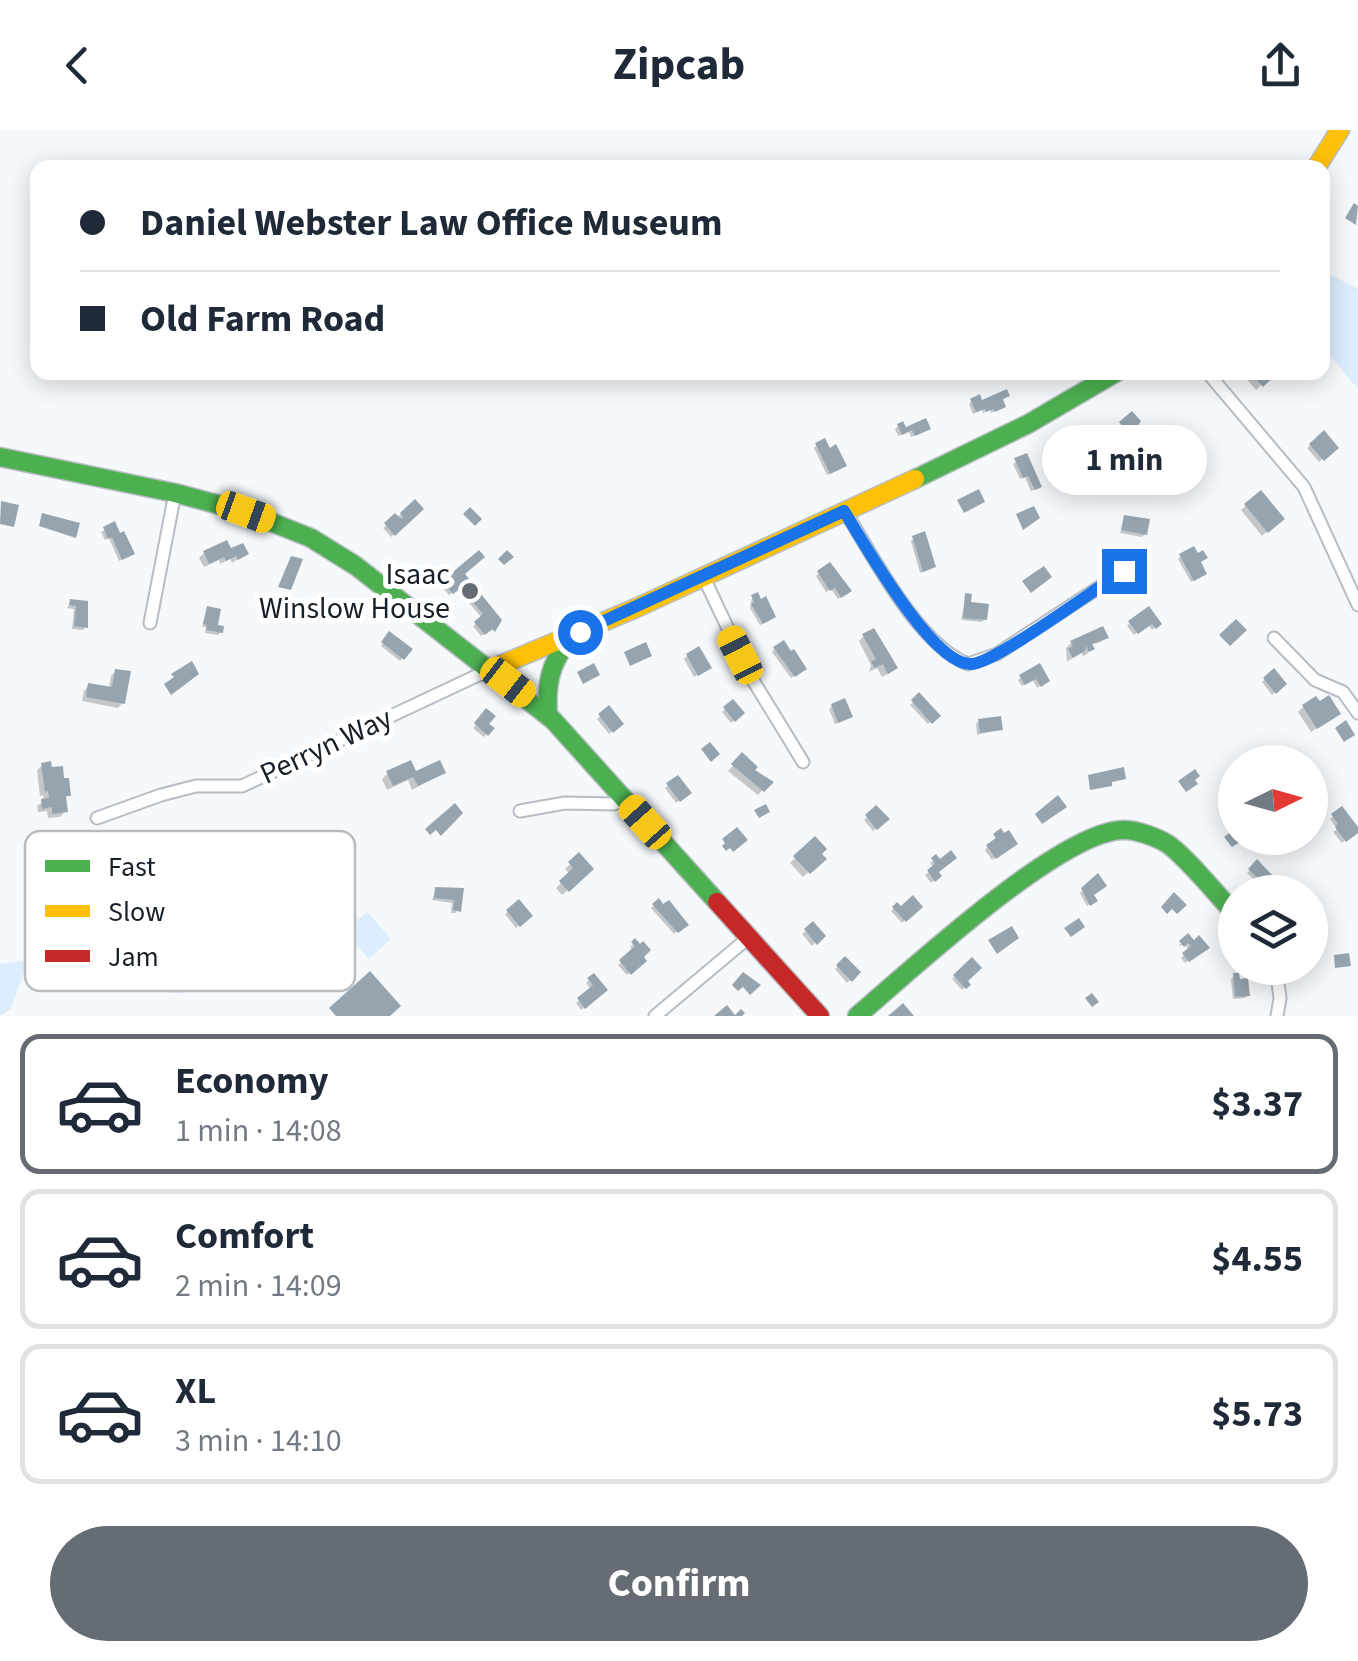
<!DOCTYPE html>
<html lang="en">
<head>
<meta charset="utf-8">
<style>
	:root { --surface:#fff; --page:#f2f2f3; --text:#1f2937; --muted:#747a83; --line:#e0e1e3; --accent:#656c73 }
	body { margin:0; font-family:"Source Sans 3",sans-serif; background:var(--page); color:var(--text); height:100vh; display:flex; flex-direction:column; font-size:38px; white-space:nowrap }
	* { box-sizing:border-box; margin:0 }
	p { font-size:32px; color:var(--muted) }
	.icon { flex:none; width:55px; height:55px; fill:none; stroke:currentColor; stroke-width:2; stroke-linecap:round; stroke-linejoin:round }
	.map { position:relative; height:886px; overflow:hidden }
	.sheet { display:flex; flex-direction:column; background:var(--surface); flex:1 }
	.sheet>* { flex:none }
	.guide { position:absolute; left:30px; top:30px; width:1300px; height:220px; border-radius:20px; box-shadow:0 5px 25px #0003; display:grid; align-content:center; height:220px; padding:0 50px; background:var(--surface) }
	.needle { width:65px; rotate:85deg }
	.tools { position:absolute; left:1218px; top:615px; display:grid; gap:20px }
	.tools a { display:grid; place-items:center; width:110px; height:110px; border-radius:50%; background:var(--surface); box-shadow:0 5px 25px #0003; font-size:50px }
	.end { position:absolute; width:45px; height:45px; margin:-22px; border:12px solid #1a73e8; background:#fff; box-shadow:0 0 0 5px #fff }
	.from { border-radius:50% }
	.bubble { position:absolute; height:70px; border-radius:35px; background:var(--surface); box-shadow:0 5px 25px #0003; font-size:32px; font-weight:700; line-height:70px; text-align:center }
	.car { position:absolute; width:30px; height:60px; margin:-30px -15px; border-radius:12px; box-shadow:0 0 8px 2px #0007; background:linear-gradient(#f5c518 24%,#345 0 40%,#f5c518 0 76%,#345 0 86%,#f5c518 0) }
	.guide b { display:flex; align-items:center; gap:35px; height:95px; font-size:38px }
	.guide b+b { border-top:2px solid var(--line) }
	.guide i { width:25px; height:25px; background:var(--text) }
	ul { padding:18px 0 0; list-style:none }
	li { display:flex; align-items:center; gap:30px; height:140px; margin:0 20px 15px; padding:0 30px; border:5px solid var(--line); border-radius:20px }
	li div { flex:1 }
	li b { display:block; font-size:38px }
	li em { font-style:normal; font-weight:700 }
	li.current { border-color:var(--accent) }
	li>.icon { width:90px; height:90px; stroke-width:1.5 }
	.cta { display:flex; gap:20px; margin-top:auto; padding:20px 50px }
	.cta a { flex:1; height:115px; border-radius:60px; background:var(--accent); color:#fff; font-size:40px; font-weight:700; line-height:115px; text-align:center }
	header { display:flex; justify-content:space-between; align-items:center; height:130px; padding:0 50px; background:var(--surface); font-size:45px; font-weight:700 }
	.map>svg:first-child { display:block }
	.green { fill:#dcedfd }
	.shadow { fill:#0003 }
	.building { fill:#95a4af }
	.lines { fill:none; stroke-linecap:round; stroke-linejoin:round }
	.street-casing { stroke:#b7bdc3; stroke-width:15 }
	.fast-casing { stroke:#b7bdc3; stroke-width:21 }
	.slow-casing { stroke:#b7bdc3; stroke-width:21 }
	.jam-casing { stroke:#b7bdc3; stroke-width:21 }
	.street { stroke:#fefeff; stroke-width:11 }
	.fast { stroke:#4caf50; stroke-width:18 }
	.slow { stroke:#ffc107; stroke-width:18 }
	.jam { stroke:#c62828; stroke-width:18 }
	.route { stroke:#1a73e8; stroke-width:12 }
	.poi-dot { fill:#656c73; stroke:#fff; stroke-width:4 }
	.labels { text-anchor:middle; dominant-baseline:central; stroke-width:10; stroke-linejoin:round; paint-order:stroke }
	.poi-label { font-size:30px; fill:#172029; stroke:#fff; text-anchor:end }
	.street-label { font-size:30px; fill:#172029; stroke:#fff }
	.key { fill:#fff; stroke:#b9bcbf; stroke-width:2.5 }
	.key-label { font-size:28px; fill:#172029 }
</style>
</head>
<body>
<header><svg class="icon" aria-label="back" viewBox="0 0 24 24"><path d="M15 5l-7 7 7 7"/></svg>Zipcab<svg class="icon" aria-label="share" viewBox="0 0 24 24"><path d="M12 15V3M7 8l5-5 5 5M5 13v7h14v-7"/></svg></header>
<div class="map">
<svg width="1358" height="886" viewBox="0 0 1358 886">
	<rect width="100%" height="100%" fill="#f6f9fc"/>
	<g class="green">
		<path d="M1322,140l36,19v100l-35,-42z"/>
		<path d="M367,782l24,27 -22,20 -25,-28z"/>
		<path d="M178,800l9,6v11l21,24 -11,17c-23,12 -43,3 -48,-23l20,-17 -2,-8 3,-7z"/>
		<path d="M28,830l-17,49 -11,7v-52z"/>
	</g>
	<g class="shadow">
		<path d="M1241,242h33l-18,18z"/>
		<path d="M1000,270v9l-9,4 -1,-3 -7,3 -1,-3 -9,4 -4,-10 3,-3z"/>
		<path d="M1132,284l6,8 -12,15 -8,-10z"/>
		<path d="M925,291v10l-14,6 -2,-5 -11,4 -3,-7 3,-3 6,4z"/>
		<path d="M1324,304l12,13 -17,15 -12,-14z"/>
		<path d="M817,315l24,23 -14,7 -13,-27z"/>
		<path d="M1026,326l10,33 -5,2 -6,-14 -5,2 -7,-15z"/>
		<path d="M1260,363l16,31 -14,12 -21,-26z"/>
		<path d="M415,373l6,6 -30,28 -8,-9z"/>
		<path d="M1125,387l20,17 -3,3 -22,-4z"/>
		<path d="M114,395l15,31 -10,5 -10,-23 -4,2 -4,-8z"/>
		<path d="M914,408l16,31 -10,4 -9,-32z"/>
		<path d="M230,422l16,2 -14,9 -2,-4 -10,5 -1,-4 -15,7 -5,-9 5,-5z"/>
		<path d="M479,424l-17,20 34,54 -15,8 -8,-10 9,-8 -25,-29 -8,6 -8,-9z"/>
		<path d="M1181,426l17,7 3,14 -10,5 -13,-23z"/>
		<path d="M819,443l27,21 -8,5 -7,-10 -5,3 -10,-16z"/>
		<path d="M966,466l3,9 16,14 -3,3 -21,-2z"/>
		<path d="M752,467l18,23 -10,5 -10,-17z"/>
		<path d="M71,472l14,2 1,23 -3,3 -11,-1 2,-20 -7,-1z"/>
		<path d="M207,479l14,23 -3,3 -13,-2 1,-6h-4z"/>
		<path d="M1130,493l29,1 -7,6 -4,-6 -14,11 -7,-9z"/>
		<path d="M1102,499l4,8 -5,5 -11,3 2,3 -5,6 -4,2 -2,-4 -14,10 -1,-14 5,-5z"/>
		<path d="M389,505l20,15 -9,11 -19,-15z"/>
		<path d="M864,506l31,32 -5,5 -8,4 -5,-9 -8,4 2,-7 -12,-24z"/>
		<path d="M774,519l27,23 -10,6 -19,-26z"/>
		<path d="M687,526l19,14 -12,7 -10,-18z"/>
		<path d="M1039,536l5,17 -7,5 -4,-8 -11,6 -4,-6z"/>
		<path d="M116,541l7,31 -5,6 -36,-7 2,-10 5,-6 20,4 2,-13z"/>
		<path d="M1273,542l11,12 -12,11 -10,-13z"/>
		<path d="M919,566l18,20 -9,8 -18,-19z"/>
		<path d="M733,572l9,11 -11,10 -9,-11z"/>
		<path d="M832,576l15,13 -12,5 -6,-15z"/>
		<path d="M1303,577l30,11 -22,14 -13,-20z"/>
		<path d="M609,579l12,15 -12,10 -12,-15z"/>
		<path d="M487,582l-1,12 5,4 -7,9 -11,-9z"/>
		<path d="M979,591l21,8 -23,6 -1,-11z"/>
		<path d="M742,626l9,15 19,11 -12,13 -30,-24z"/>
		<path d="M43,635l25,30 -4,4 1,12 -5,6 -12,1 -1,-7 -9,1 -1,-6 7,-5 -1,-6 -3,1 -3,-26z"/>
		<path d="M443,643l-31,17 -4,-10 -21,10 -5,-11 5,-5z"/>
		<path d="M677,648l12,15 -13,10 -11,-15z"/>
		<path d="M876,679l10,10 -13,12 -9,-11z"/>
		<path d="M1341,679l17,21 -16,13 -9,-11 4,-3 -7,-10z"/>
		<path d="M1000,702l12,14 -20,14 -7,-10z"/>
		<path d="M815,709l8,20 -20,18 -13,-14z"/>
		<path d="M579,726l12,13 -29,26 -6,-7 14,-14 -5,-5z"/>
		<path d="M936,728v14l3,4 -8,7 -6,-8 9,-7 -4,-5z"/>
		<path d="M1257,733l14,14 -10,9 -14,-13z"/>
		<path d="M1097,747l-6,18 3,5 -7,6 -7,-13z"/>
		<path d="M436,759l25,1 -5,23h-5l1,-10 -20,-3z"/>
		<path d="M658,772l28,22 -12,10 -23,-26z"/>
		<path d="M519,773l11,13 -14,12 -11,-14z"/>
		<path d="M897,776l4,4 19,-4 -18,17 -11,-12z"/>
		<path d="M813,795l10,11 -11,10 -10,-12z"/>
		<path d="M1188,807l16,13 -19,13 -4,-5 8,-8 -5,-6 -6,2z"/>
		<path d="M635,812l9,18 -17,15 -9,-10 16,-14 -4,-4z"/>
		<path d="M845,829l13,13 -11,11 -12,-14z"/>
		<path d="M972,831l-8,20 4,4 -6,5 -10,-11z"/>
		<path d="M593,846l12,14 -24,20 -5,-7 15,-14 -5,-6z"/>
		<path d="M1234,846l14,19 -3,3 -12,1 -2,-20z"/>
	</g>
	<g class="building">
		<path d="M1354,73l4,3 -2,19 -11,-7z"/>
		<path d="M1250,242h29l-16,15z"/>
		<path d="M1007,259l3,7 -7,3 3,8 -11,5 -2,-3 -7,3 -1,-3 -9,3 -6,-13 10,-5 2,6z"/>
		<path d="M1132,281l9,10 -10,15 -12,-14z"/>
		<path d="M926,288l5,11 -16,7 -3,-6 -10,5 -5,-11 6,-3 3,6z"/>
		<path d="M1324,300l15,18 -15,13 -15,-17z"/>
		<path d="M1088,305l4,14 -18,5 -4,-14z"/>
		<path d="M825,308l5,10 6,-4 11,22 -17,8 -15,-31z"/>
		<path d="M1027,323l15,34 -7,3 -7,-14 -5,2 -9,-20z"/>
		<path d="M979,359l6,13 -21,11 -7,-13z"/>
		<path d="M1261,360l24,29 -17,14 -24,-29z"/>
		<path d="M415,369l9,10 -29,27 -11,-13 11,-10 6,6 2,-2 -3,-4z"/>
		<path d="M1,371l18,4 -5,22 -14,-3z"/>
		<path d="M1034,376l6,12 -17,12 -7,-16z"/>
		<path d="M470,377l12,12 -7,7 -12,-12z"/>
		<path d="M42,383l38,10 -4,15 -37,-12z"/>
		<path d="M1124,385l26,4 -3,16 -26,-5z"/>
		<path d="M115,391l5,12 4,-2 11,23 -13,6 -10,-23 -4,2 -5,-12z"/>
		<path d="M925,401l11,36 -13,5 -11,-36z"/>
		<path d="M227,410l4,8 12,-5 6,11 -11,6 -2,-4 -10,5 -2,-4 -15,7 -6,-13z"/>
		<path d="M1194,416l4,7 5,-3 5,8 -7,4 6,12 -13,7 -15,-27z"/>
		<path d="M479,420l6,7 -20,17 37,46 -7,12 -3,-3 -7,6 -11,-13 9,-8 -22,-26 -8,6 -11,-13z"/>
		<path d="M507,420l7,7 -10,8 -6,-6z"/>
		<path d="M291,426l12,3 -12,31 -13,-3z"/>
		<path d="M830,432l22,29 -11,7 -6,-10 -5,3 -13,-20z"/>
		<path d="M1044,436l8,11 -21,16 -9,-12z"/>
		<path d="M758,462l3,7 5,-3 10,21 -13,7 -12,-20 3,-2 -3,-7z"/>
		<path d="M965,463l7,1 -1,8 18,2 -2,16 -24,-2z"/>
		<path d="M70,469l18,2v27l-14,-2 2,-20 -7,-1z"/>
		<path d="M328,471l14,10 -8,10 -13,-10z"/>
		<path d="M207,476l14,3 -3,16 6,1 -1,7 -17,-3 1,-5 -4,-1z"/>
		<path d="M1149,476l13,18 -6,5 -4,-5 -14,10 -10,-13z"/>
		<path d="M1236,489l11,11 -17,16 -11,-11z"/>
		<path d="M1103,496l6,12 -17,6 3,5 -6,3 -3,-6 -1,5 -12,7 -5,-9 5,-3 -3,-5z"/>
		<path d="M874,498l24,40 -10,6 -5,-10 -8,4 -4,-6 5,-3 -14,-25z"/>
		<path d="M389,501l24,18 -9,11 -23,-18z"/>
		<path d="M784,510l7,11 3,-2 13,20 -12,8 -22,-30z"/>
		<path d="M646,512l6,14 -22,10 -6,-14z"/>
		<path d="M699,516l13,22 -14,8 -12,-22z"/>
		<path d="M192,531l7,13 -28,21 -7,-11 10,-7 -3,-3z"/>
		<path d="M594,533l6,12 -17,9 -6,-12z"/>
		<path d="M1040,533l10,18 -9,6 -5,-8 -11,6 -6,-10z"/>
		<path d="M1274,538l13,16 -11,10 -13,-16z"/>
		<path d="M115,539l16,2 -6,33 -39,-7 2,-14 24,4z"/>
		<path d="M919,562l22,24 -9,8 -21,-24z"/>
		<path d="M1329,565l12,19 -24,15 -15,-24 14,-9 4,5z"/>
		<path d="M845,568l8,19 -15,6 -7,-19z"/>
		<path d="M733,569l12,14 -10,9 -12,-15z"/>
		<path d="M609,575l15,19 -11,9 -15,-19z"/>
		<path d="M486,578l10,8 -7,8 6,4 -7,8 -14,-13z"/>
		<path d="M1001,586l2,14 -23,3 -2,-14z"/>
		<path d="M1346,590l9,15 -11,7 -9,-14z"/>
		<path d="M710,612l10,12 -9,8 -10,-13z"/>
		<path d="M742,622l16,15 -3,3 19,12 -10,10 -33,-28z"/>
		<path d="M411,630l5,11 24,-11 6,13 -28,13 -5,-9 -20,9 -7,-15z"/>
		<path d="M51,631l1,6 11,-1 1,12h5l2,18h-5l2,16 -16,2v-7l-10,2 -1,-10 8,-1 -1,-7 -3,1 -4,-29z"/>
		<path d="M1124,637l2,12 -14,3v4l-22,4 -2,-15z"/>
		<path d="M1195,639l5,7 -5,4 3,4 -12,8 -8,-11z"/>
		<path d="M678,645l14,18 -12,9 -14,-19z"/>
		<path d="M1058,665l9,12 -25,17 -7,-10z"/>
		<path d="M455,673l8,10 -22,23 -5,-6 -6,5 -5,-6z"/>
		<path d="M766,674l4,8 -11,6 -5,-8z"/>
		<path d="M876,675l14,14 -13,11 -12,-15z"/>
		<path d="M1342,676l16,21v6l-12,9 -11,-15 3,-3 -7,-10z"/>
		<path d="M737,697l11,13 -15,12 -3,-4 -4,3 -4,-5 3,-3 -3,-4z"/>
		<path d="M1001,698l3,5 5,-3 9,14 -22,15 -10,-14 10,-7 -3,-4z"/>
		<path d="M1235,699v9h11l-14,9 -8,-10z"/>
		<path d="M815,706l12,13 -5,5 5,5 -17,15 -17,-18z"/>
		<path d="M951,720l6,8 -18,14 3,4 -7,6 -8,-12 8,-6 -4,-6 5,-4 4,5z"/>
		<path d="M579,722l15,17 -25,23 -10,-11 14,-13 -5,-6z"/>
		<path d="M1257,729l17,18 -8,8 -18,-16z"/>
		<path d="M1098,743l9,13 -13,9 4,6 -8,5 -9,-18z"/>
		<path d="M435,757l29,1 -3,24 -8,-2 1,-10 -20,-2z"/>
		<path d="M1174,762l13,13 -10,9 -5,-5 -5,5 -6,-7z"/>
		<path d="M913,765l10,12 -17,15 -14,-15 5,-5 4,4z"/>
		<path d="M659,768l4,6 6,-4 20,25 -11,8 -26,-29z"/>
		<path d="M519,769l14,17 -13,11 -14,-17z"/>
		<path d="M1079,788l6,9 -14,10 -7,-9z"/>
		<path d="M813,791l13,15 -9,9 -13,-16z"/>
		<path d="M1012,796l7,12 -22,16 -9,-14z"/>
		<path d="M1188,803l6,7 5,-5 11,13 -21,14 -7,-9 9,-7 -3,-3 -4,4 -5,-6z"/>
		<path d="M635,808l5,6 3,-3 8,9 -7,7 3,4 -16,14 -12,-15 16,-14 -4,-4z"/>
		<path d="M1349,823l2,13 -16,2 -1,-13z"/>
		<path d="M845,826l16,16 -9,10 -16,-17z"/>
		<path d="M972,827l10,11 -14,13 3,4 -5,4 -13,-14z"/>
		<path d="M370,841l31,35 -11,10h-54l-7,-8z"/>
		<path d="M743,842l18,13 -11,10 -7,-8 -5,4 -6,-6z"/>
		<path d="M594,843l14,17 -23,19 -8,-11 16,-13 -6,-7z"/>
		<path d="M1233,843h6l1,6 8,-1 2,18 -15,1z"/>
		<path d="M1092,863l7,9 -7,5 -7,-9z"/>
		<path d="M903,873l11,13h-26z"/>
		<path d="M727,875l8,10 6,-6 4,4 -3,3h-28z"/>
	</g>
	<g class="lines">
		<defs>
			<g id="street">
				<path d="M1207,242l97,115 54,118"/>
				<path d="M845,381c27,44 74,135 123,153l29,-10 127,-83"/>
				<path d="M703,446l48,101 52,85"/>
				<path d="M150,493l25,-130"/>
				<path d="M1274,508l41,42 28,12 15,21"/>
				<path d="M520,681l45,-8 49,1 11,-5"/>
				<path d="M97,688l64,-23 35,-9h46l249,-117"/>
				<path d="M1276,838l4,30 -3,18"/>
				<path d="M655,886l93,-78"/>
			</g>
			<g id="fast">
				<path d="M0,327l175,36 71,19 65,26 45,28 197,154 164,182"/>
				<path d="M915,349l113,-55 89,-52"/>
				<path d="M548,586c-2,-29 1,-52 20,-74"/>
				<path d="M857,886c52,-44 203,-185 266,-186 11,-1 33,7 43,13 17,10 53,54 69,71"/>
			</g>
			<g id="slow">
				<path d="M1316,38l24,-38"/>
				<path d="M491,539l145,-61 279,-129"/>
			</g>
			<path id="jam" d="M717,772l103,114"/>
		</defs>
		<use href="#street" class="street-casing"/>
		<use href="#fast" class="fast-casing"/>
		<use href="#slow" class="slow-casing"/>
		<use href="#jam" class="jam-casing"/>
		<use href="#street" class="street"/>
		<use href="#fast" class="fast"/>
		<use href="#slow" class="slow"/>
		<use href="#jam" class="jam"/>
	</g>
	<g class="lines">
		<path class="route" d="M580,502l264,-121c20,32 88,154 127,153 23,0 125,-76 153,-93"/>
	</g>
	<circle class="poi-dot" cx="470" cy="461" r="10"/>
	<g class="labels">
		<g class="poi-label">
			<text x="450" y="444">Isaac<tspan x="450" dy="34">Winslow House</tspan></text>
		</g>
		<g class="street-label">
			<text transform="translate(326 616) rotate(-25)">Perryn Way</text>
		</g>
	</g>
	<rect x="25" y="701" width="330" height="160" rx="15" class="key"/>
	<rect x="45" y="730" width="45" height="12" fill="#4caf50"/>
	<rect x="45" y="775" width="45" height="12" fill="#ffc107"/>
	<rect x="45" y="820" width="45" height="12" fill="#c62828"/>
	<g class="key-label">
		<text x="108" y="746">Fast</text>
		<text x="108" y="791">Slow</text>
		<text x="108" y="836">Jam</text>
	</g>
</svg>
<div class="tools">
<a><svg class="needle" viewBox="-14 -14 28 28"><path d="M0-13l5 13h-10z" fill="#e53935"/><path d="M0 13l5-13h-10z" fill="#747a83"/></svg></a>
<a><svg class="icon" aria-label="layers" viewBox="0 0 24 24"><path d="M12 4l9 5-9 5-9-5zM3 14l9 5 9-5"/></svg></a>
</div>
<i class="end from" style="left:580px;top:502px"></i>
<i class="end" style="left:1124px;top:441px"></i>
<div class="bubble" style="left:1042px;top:295px;width:165px">1 min</div>
<i class="car" style="left:246px;top:382px;rotate:110deg"></i>
<i class="car" style="left:740px;top:525px;rotate:333deg"></i>
<i class="car" style="left:508px;top:552px;rotate:128deg"></i>
<i class="car" style="left:645px;top:692px;rotate:318deg"></i>
<div class="guide">
<b><i class="from"></i>Daniel Webster Law Office Museum</b>
<b><i></i>Old Farm Road</b>
</div>
</div>
<section class="sheet">
<ul>
<li class="current"><svg class="icon" aria-label="car" viewBox="0 0 24 24"><path d="M5 17H2v-5l4-1 3-4h7l3 4 3 1v5h-3M9 17h6M6 11h13"/><circle cx="7" cy="17" r="2"/><circle cx="17" cy="17" r="2"/></svg><div><b>Economy</b><p>1 min · 14:08</p></div><em>$3.37</em></li>
<li><svg class="icon" aria-label="car" viewBox="0 0 24 24"><path d="M5 17H2v-5l4-1 3-4h7l3 4 3 1v5h-3M9 17h6M6 11h13"/><circle cx="7" cy="17" r="2"/><circle cx="17" cy="17" r="2"/></svg><div><b>Comfort</b><p>2 min · 14:09</p></div><em>$4.55</em></li>
<li><svg class="icon" aria-label="car" viewBox="0 0 24 24"><path d="M5 17H2v-5l4-1 3-4h7l3 4 3 1v5h-3M9 17h6M6 11h13"/><circle cx="7" cy="17" r="2"/><circle cx="17" cy="17" r="2"/></svg><div><b>XL</b><p>3 min · 14:10</p></div><em>$5.73</em></li>
</ul>
<div class="cta"><a>Confirm</a></div>
</section>
</body>
</html>
